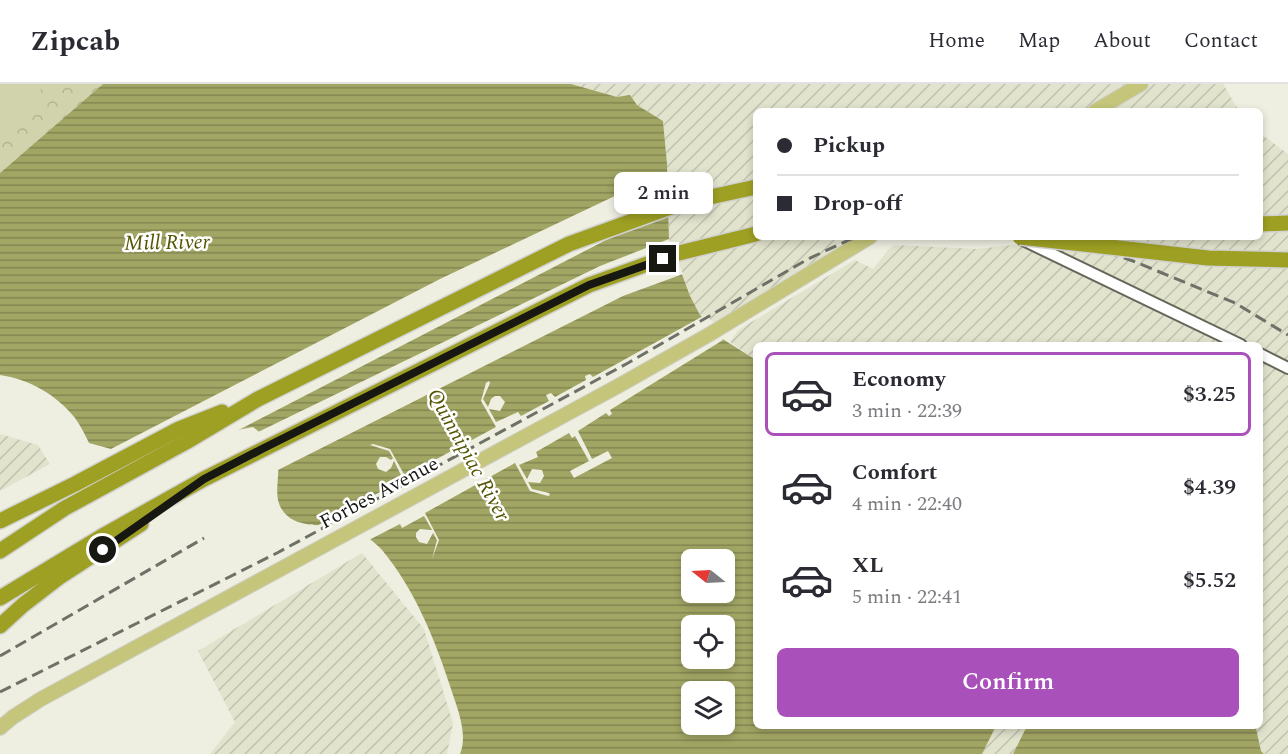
<!DOCTYPE html>
<html lang="en">
<head>
<meta charset="utf-8">
<style>
	:root { --surface:#fff; --page:#f2f2f3; --text:#2b2b33; --muted:#7c7c81; --line:#e1e1e2; --accent:#aa50bb }
	body { margin:0; font-family:Spectral,serif; background:var(--page); color:var(--text); height:100vh; display:flex; flex-direction:column; font-size:22px; white-space:nowrap }
	* { box-sizing:border-box; margin:0 }
	p { font-size:20px; color:var(--muted) }
	.icon { flex:none; width:33px; height:33px; fill:none; stroke:currentColor; stroke-width:2; stroke-linecap:round; stroke-linejoin:round }
	.map { position:relative; flex:1; overflow:hidden }
	.side { position:absolute; left:753px; top:258px; width:510px; height:387px; display:flex; flex-direction:column; background:var(--surface); border-radius:9px; box-shadow:0 3px 9px #0003 }
	.side>* { flex:none }
	.hud { position:absolute; left:753px; top:24px; width:510px; height:132px; border-radius:9px; box-shadow:0 3px 9px #0003; display:grid; align-content:center; height:132px; padding:0 24px; background:var(--surface) }
	.needle { width:39px; rotate:288deg }
	.fabs { position:absolute; left:681px; top:465px; display:grid; gap:12px }
	.fabs a { display:grid; place-items:center; width:54px; height:54px; border-radius:9px; background:var(--surface); box-shadow:0 3px 9px #0003; font-size:30px }
	.end { position:absolute; width:27px; height:27px; margin:-14px; border:8px solid #181813; background:#fff; box-shadow:0 0 0 3px #fff }
	.from { border-radius:50% }
	.bubble { position:absolute; height:42px; border-radius:9px; background:var(--surface); box-shadow:0 3px 9px #0003; font-size:20px; font-weight:600; line-height:42px; text-align:center }
	.hud b { display:flex; align-items:center; gap:21px; height:57px; font-size:22px }
	.hud b+b { border-top:2px solid var(--line) }
	.hud i { width:15px; height:15px; background:var(--text) }
	ul { padding:10px 0 0; list-style:none }
	li { display:flex; align-items:center; gap:18px; height:84px; margin:0 12px 9px; padding:0 12px; border:3px solid transparent; border-radius:9px }
	li div { flex:1 }
	li b { display:block; font-size:22px }
	li em { font-style:normal; font-weight:600 }
	li.on { border-color:var(--accent) }
	li>.icon { width:54px; height:54px; stroke-width:1.5 }
	.action { display:flex; gap:12px; margin-top:auto; padding:12px 24px }
	.action a { flex:1; height:69px; border-radius:9px; background:var(--accent); color:#fff; font-size:24px; font-weight:600; line-height:69px; text-align:center }
	header { display:flex; align-items:center; gap:36px; box-sizing:border-box; height:84px; padding:0 30px; background:var(--surface); border-bottom:2px solid var(--line) }
	header strong { font-size:28px }
	nav { display:flex; gap:33px; margin-inline-start:auto; font-size:21px }
	.map>svg:first-child { display:block }
	.industrial { fill:url(#industrial-furrows) }
	.park { fill:url(#park-crowns) }
	.pitch { fill:#d0d3ab }
	.water { fill:url(#water-rules); fill-rule:evenodd }
	.pier { fill:#eeefe1 }
	.lines { fill:none; stroke-linecap:round; stroke-linejoin:round }
	.tertiary-casing { stroke:#66675a; stroke-width:14 }
	.primary-casing { stroke:#d1d1d0; stroke-width:16 }
	.motorway-casing { stroke:#d1d1d0; stroke-width:18 }
	.tertiary { stroke:#fff; stroke-width:10 }
	.primary { stroke:#c5c67b; stroke-width:14 }
	.motorway { stroke:#9ea023; stroke-width:15 }
	.rail { stroke:#6f7067; stroke-width:3; stroke-dasharray:12 6; stroke-linecap:butt }
	.motorway-bridge-casing { stroke:#d1d1d0; stroke-width:18; stroke-linecap:butt }
	.motorway-bridge { stroke:#9ea023; stroke-width:15 }
	.route { stroke:#181813; stroke-width:8 }
	.labels { text-anchor:middle; dominant-baseline:central; stroke-width:5; stroke-linejoin:round; paint-order:stroke }
	.street-label { font-size:20px; fill:#181813; stroke:#fff }
	.water-label { font-size:21px; font-style:italic; fill:#555605; stroke:#fff }
</style>
</head>
<body>
<header>
<strong>Zipcab</strong>
<nav><a>Home</a><a>Map</a><a>About</a><a>Contact</a></nav>
</header>
<div class="map">
<svg width="1288" height="670" viewBox="0 0 1288 670">
	<defs>
		<pattern id="industrial-furrows" width="10" height="10" patternUnits="userSpaceOnUse" patternTransform="scale(1.5)"><rect width="10" height="10" fill="#e1e3cd"/><path d="M-1 1l2-2M0 10L10 0M9 11l2-2" fill="none" stroke="#c0c2af"/></pattern>
		<pattern id="park-crowns" width="20" height="18" patternUnits="userSpaceOnUse" patternTransform="scale(1.5)"><rect width="20" height="18" fill="#d0d3ab"/><path d="M2 6a3 3 0 1 1 6 0M12 15a3 3 0 1 1 6 0" fill="none" stroke="#b2b492"/></pattern>
		<pattern id="water-rules" width="6" height="5" patternUnits="userSpaceOnUse" patternTransform="scale(1.5)"><rect width="6" height="5" fill="#a2a664"/><path d="M0 2.5h6" fill="none" stroke="#838651"/></pattern>
	</defs>
	<rect width="100%" height="100%" fill="#eeefe1"/>
	<g class="industrial">
		<path d="M571,0h652l16,27h-483v126h114l-153,92 -17,-14 -10,-19 -21,-57 -2,-75 -4,-43 -26,-16 -7,-10 -13,2z"/>
		<path d="M1260,49l28,21v600h-24l-3,-3 -5,-23 -7,-2h11v-381h-504v15l-26,-18 8,-12 117,-70 18,9 15,-19 6,-5 84,4 67,-8 -21,-4h236z"/>
		<path d="M0,350l38,11 12,19 -50,27z"/>
		<path d="M362,469l62,76 29,94 -6,31h-237l25,-32 -37,-71z"/>
		<path d="M996,642h31l-14,28h-31z"/>
	</g>
	<path class="park" d="M0,0h103l-103,89z"/>
	<path class="pitch" d="M0,0h39l8,27 -47,15z"/>
	<g class="water">
		<path d="M103,0h468l46,13 13,-2 7,10 26,16 4,43 2,75 21,57 10,19 17,14 4,9 35,22v366h240l-14,28h-522c8,-19 -2,-44 -8,-62 -16,-50 -36,-101 -70,-142 -6,-7 -21,-18 -29,-21 -17,-7 -45,1 -63,-11 -20,-15 -10,-35 -12,-55 -1,-16 -13,-27 -25,-36l-131,25 -33,-9c-4,-8 -8,-17 -14,-25 -18,-23 -46,-39 -75,-43v-202zM692,476h32v32h-32zM692,542h32v32h-32zM692,608h32v32h-32z"/>
		<path d="M1027,642h222l7,2 5,23 3,3h-251z"/>
	</g>
	<g class="pier">
		<path d="M668,96v28l-437,226 -109,21 -15,-4 333,-172 179,-85z"/>
		<path d="M669,155l14,35 -60,22 -349,176 1,-10 -9,-21 -10,-8 344,-167z"/>
		<path d="M705,231l8,7 10,18 -113,70 2,4 -3,2 -3,-3 -28,18 14,28 16,-8 4,7 -38,20 -4,-7 19,-10 -14,-25 -3,2 -3,-5 -33,19 2,5 -19,8 8,14 5,-10 10,1 2,6 -4,7 -12,-1 4,7 17,4 1,2 -2,1 -18,-5 -15,-28 -90,50 14,27 -7,19 5,-19 -4,-7 -6,11 -8,-2 -3,-5v-4l4,-4 12,1 -8,-14 -22,12 -2,-4 -31,16 5,5 -2,1 -21,-15 -37,-2 -5,-3 3,-2 3,3 33,-18 -2,-5 3,-2 3,5 30,-16 -2,-5 21,-11 -7,-14 -3,7 -5,4 -8,-3 -2,-5 4,-7h6l5,3 2,-2 -4,-7 -19,-6 3,-1 17,5 15,27 91,-49 -15,-26 5,-18 3,-2 1,2 -7,16 5,8 3,-8 4,-3h5l5,6 -5,9 -11,-2 7,13 22,-10 3,4 28,-15 -3,-6 5,-2 4,4 31,-17 -1,-4 5,-2 3,3z"/>
	</g>
	<g class="lines">
		<defs>
			<g id="tertiary">
				<path d="M1023,156l218,105"/>
				<path d="M1260,270l28,14"/>
			</g>
			<g id="primary">
				<path d="M1095,27l46,-27"/>
				<path d="M0,644l13,-11 28,-18 579,-314 90,-51 160,-97"/>
			</g>
			<g id="motorway">
				<path d="M1260,140l28,-1"/>
				<path d="M0,437l75,-37 104,-55 43,-17"/>
				<path d="M0,467l65,-43 121,-66 72,-43 311,-155 99,-36 24,-7 64,-14"/>
				<path d="M0,514l106,-64 98,-55 385,-194 86,-31 81,-20"/>
				<path d="M0,542l23,-21 35,-27 83,-54"/>
			</g>
		</defs>
		<use href="#tertiary" class="tertiary-casing"/>
		<use href="#primary" class="primary-casing"/>
		<use href="#motorway" class="motorway-casing"/>
		<use href="#tertiary" class="tertiary"/>
		<use href="#primary" class="primary"/>
		<use href="#motorway" class="motorway"/>
		<g class="rail">
			<path d="M1055,153l16,3 62,21 102,42 53,32"/>
			<path d="M0,572l204,-118"/>
			<path d="M0,608l277,-139 351,-190 180,-104 43,-20 17,-2"/>
		</g>
		<defs>
			<path id="motorway-bridge" d="M1020,153l188,21 80,2"/>
		</defs>
		<use href="#motorway-bridge" class="motorway-bridge-casing"/>
		<use href="#motorway-bridge" class="motorway-bridge"/>
	</g>
	<g class="lines">
		<path class="route" d="M103,466l101,-71 58,-30 327,-164 74,-26"/>
	</g>
	<g class="labels">
		<g class="street-label">
			<text transform="translate(379 409) rotate(-28)">Forbes Avenue</text>
		</g>
		<g class="water-label">
			<text transform="translate(167 159) rotate(-1)">Mill River</text>
			<text transform="translate(468 371) rotate(61)">Quinnipiac River</text>
		</g>
	</g>
</svg>
<div class="fabs">
<a><svg class="needle" viewBox="-14 -14 28 28"><path d="M0-13l5 13h-10z" fill="#e53935"/><path d="M0 13l5-13h-10z" fill="#7c7c81"/></svg></a>
<a><svg class="icon" aria-label="locate" viewBox="0 0 24 24"><circle cx="12" cy="12" r="6"/><path d="M12 2v4M12 18v4M2 12h4M18 12h4"/></svg></a>
<a><svg class="icon" aria-label="layers" viewBox="0 0 24 24"><path d="M12 4l9 5-9 5-9-5zM3 14l9 5 9-5"/></svg></a>
</div>
<i class="end from" style="left:103px;top:466px"></i>
<i class="end" style="left:663px;top:175px"></i>
<div class="bubble" style="left:614px;top:88px;width:99px">2 min</div>
<div class="hud">
<b><i class="from"></i>Pickup</b>
<b><i></i>Drop-off</b>
</div>
<section class="side">
<ul>
<li class="on"><svg class="icon" aria-label="car" viewBox="0 0 24 24"><path d="M5 17H2v-5l4-1 3-4h7l3 4 3 1v5h-3M9 17h6M6 11h13"/><circle cx="7" cy="17" r="2"/><circle cx="17" cy="17" r="2"/></svg><div><b>Economy</b><p>3 min · 22:39</p></div><em>$3.25</em></li>
<li><svg class="icon" aria-label="car" viewBox="0 0 24 24"><path d="M5 17H2v-5l4-1 3-4h7l3 4 3 1v5h-3M9 17h6M6 11h13"/><circle cx="7" cy="17" r="2"/><circle cx="17" cy="17" r="2"/></svg><div><b>Comfort</b><p>4 min · 22:40</p></div><em>$4.39</em></li>
<li><svg class="icon" aria-label="car" viewBox="0 0 24 24"><path d="M5 17H2v-5l4-1 3-4h7l3 4 3 1v5h-3M9 17h6M6 11h13"/><circle cx="7" cy="17" r="2"/><circle cx="17" cy="17" r="2"/></svg><div><b>XL</b><p>5 min · 22:41</p></div><em>$5.52</em></li>
</ul>
<div class="action"><a>Confirm</a></div>
</section>
</div>
</body>
</html>
